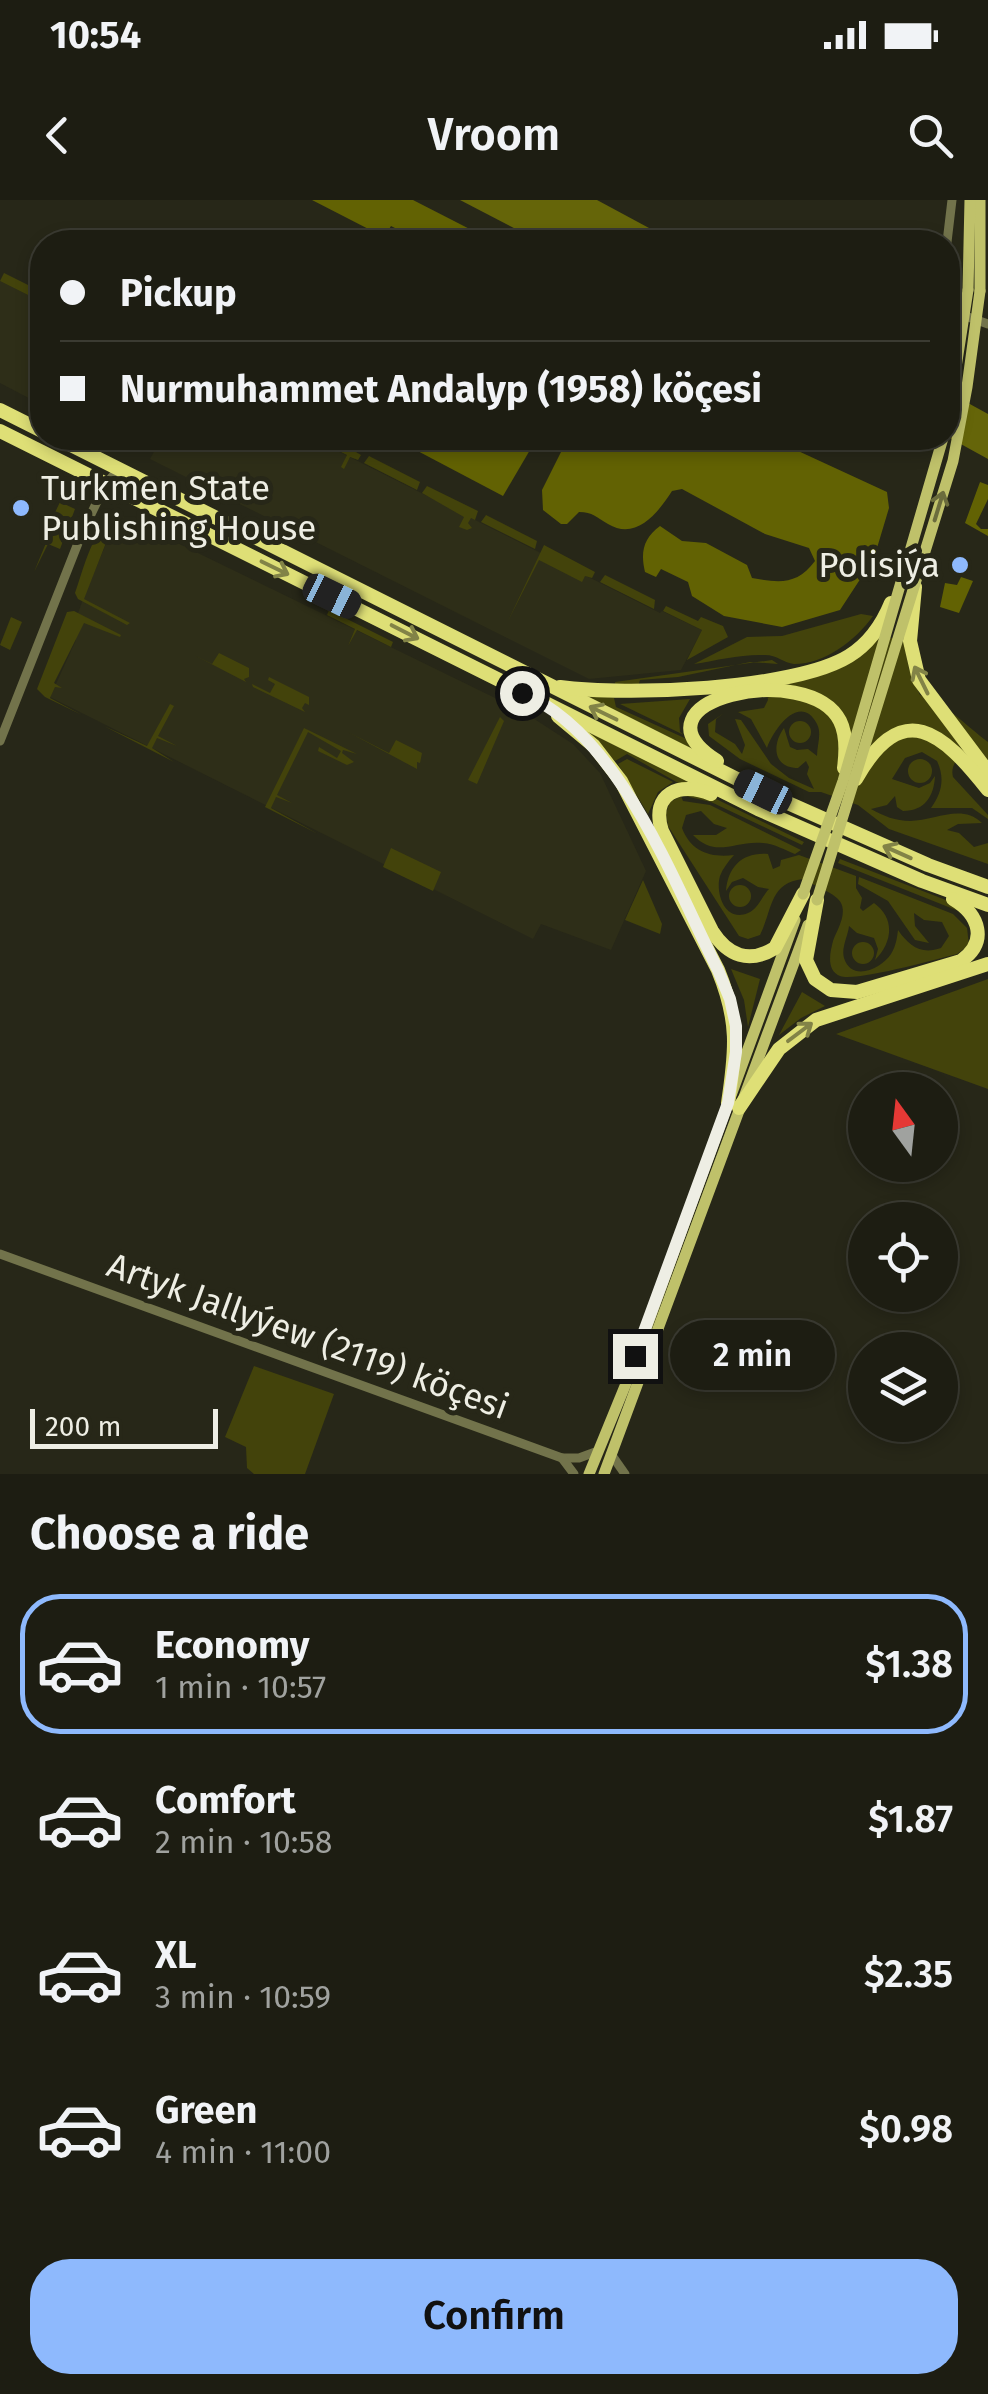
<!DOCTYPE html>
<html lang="en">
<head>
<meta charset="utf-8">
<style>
	:root { --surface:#1d1d12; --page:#2a2a20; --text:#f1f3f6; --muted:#a0a29f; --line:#3b3b32; --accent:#8eb9fd }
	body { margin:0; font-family:"Fira Sans",sans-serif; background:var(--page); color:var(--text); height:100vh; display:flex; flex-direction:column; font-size:38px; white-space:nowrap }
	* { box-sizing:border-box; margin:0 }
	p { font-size:32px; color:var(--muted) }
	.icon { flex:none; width:55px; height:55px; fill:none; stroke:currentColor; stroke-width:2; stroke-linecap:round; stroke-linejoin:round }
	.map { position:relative; height:1274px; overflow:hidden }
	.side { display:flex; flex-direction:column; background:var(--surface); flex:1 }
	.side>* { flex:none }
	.guide { position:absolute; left:30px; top:30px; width:930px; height:220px; border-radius:40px; box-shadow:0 5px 15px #0003,0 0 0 2px var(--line); display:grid; align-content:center; height:220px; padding:0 30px; background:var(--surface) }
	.needle { width:65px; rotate:345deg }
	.buttons { position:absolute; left:848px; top:872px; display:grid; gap:20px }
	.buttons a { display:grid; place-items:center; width:110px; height:110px; border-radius:50%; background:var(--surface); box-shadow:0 5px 15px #0003,0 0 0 2px var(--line); font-size:50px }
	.scale { position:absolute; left:30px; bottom:25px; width:188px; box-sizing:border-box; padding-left:10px; border:5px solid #eeeee4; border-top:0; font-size:28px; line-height:35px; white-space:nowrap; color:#eeeee4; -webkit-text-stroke:8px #272718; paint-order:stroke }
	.end { position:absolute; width:45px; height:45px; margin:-22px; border:12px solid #eeeee4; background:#111; box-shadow:0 0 0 5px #111 }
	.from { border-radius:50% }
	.bubble { position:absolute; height:70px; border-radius:35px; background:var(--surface); box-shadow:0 5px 15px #0003,0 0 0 2px var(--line); font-size:32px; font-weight:600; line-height:70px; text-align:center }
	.car { position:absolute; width:30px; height:60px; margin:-30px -15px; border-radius:12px; box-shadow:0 0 8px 2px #0007; background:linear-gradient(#222 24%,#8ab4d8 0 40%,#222 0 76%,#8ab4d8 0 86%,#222 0) }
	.guide b { display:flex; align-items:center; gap:35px; height:95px; font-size:38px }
	.guide b+b { border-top:2px solid var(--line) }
	.guide i { width:25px; height:25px; background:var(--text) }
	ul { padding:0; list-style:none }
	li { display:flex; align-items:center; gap:30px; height:140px; margin:0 20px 15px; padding:0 10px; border:5px solid transparent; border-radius:40px }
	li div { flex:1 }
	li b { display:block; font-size:38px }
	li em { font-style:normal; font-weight:600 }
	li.current { border-color:var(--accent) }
	li>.icon { width:90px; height:90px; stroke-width:1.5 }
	h2 { padding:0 30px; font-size:45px; line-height:120px }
	.primary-button { display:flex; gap:20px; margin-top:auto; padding:20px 30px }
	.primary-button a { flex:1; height:115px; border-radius:40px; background:var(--accent); color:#111; font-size:40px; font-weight:600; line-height:115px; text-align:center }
	.status { display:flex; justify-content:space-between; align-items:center; height:70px; padding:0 50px; background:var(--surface); direction:ltr }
	.status svg { height:28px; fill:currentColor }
	header { display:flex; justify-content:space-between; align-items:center; height:130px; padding:0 30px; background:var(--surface); font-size:45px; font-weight:600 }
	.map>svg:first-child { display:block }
	.built { fill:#2e2e18 }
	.green { fill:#43430b }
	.forest { fill:#626203 }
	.water { fill:#656509 }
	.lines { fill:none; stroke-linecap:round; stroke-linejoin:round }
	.minor { stroke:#72734b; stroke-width:9 }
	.major { stroke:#bfc16a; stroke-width:11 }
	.highway { stroke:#dedf76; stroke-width:14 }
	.major-bridge { stroke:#bfc16a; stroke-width:11 }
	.oneway { stroke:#6b6c3d }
	.oneway2 { stroke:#828347 }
	.route { stroke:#eeeee4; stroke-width:12 }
	.poi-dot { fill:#8eb9fd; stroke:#272718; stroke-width:4 }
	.labels { text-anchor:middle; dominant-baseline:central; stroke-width:10; stroke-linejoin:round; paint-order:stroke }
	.poi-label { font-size:35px; fill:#eeeee4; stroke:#272718; text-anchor:start }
	.street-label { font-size:35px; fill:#eeeee4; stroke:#272718 }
</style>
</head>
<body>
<div class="status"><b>10:54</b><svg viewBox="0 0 49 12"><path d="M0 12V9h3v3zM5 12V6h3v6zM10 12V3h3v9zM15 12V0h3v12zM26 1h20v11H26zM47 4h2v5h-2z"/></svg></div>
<header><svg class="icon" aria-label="back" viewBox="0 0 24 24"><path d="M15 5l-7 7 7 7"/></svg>Vroom<svg class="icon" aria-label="search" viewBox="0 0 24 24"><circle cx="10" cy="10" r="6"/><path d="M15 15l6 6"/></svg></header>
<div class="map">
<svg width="988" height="1274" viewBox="0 0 988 1274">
	<rect width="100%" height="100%" fill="#272718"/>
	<g class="built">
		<path d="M0,81l42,21v103l-42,-22z"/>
		<path d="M156,238h156l348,175 2,-2 40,19 -21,40 -92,9 -439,-220 7,-13 -4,-3z"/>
		<path d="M122,316l400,195 51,33 27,29 46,98 -35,79 -70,-26 -8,15 -483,-242 26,-57 -6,-4 13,-37 29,-70z"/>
	</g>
	<g class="green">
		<path d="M4,73l38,19v10l-42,-21z"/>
		<path d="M313,238h19l29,17 -3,5 -8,-3 -6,12 -3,-2 6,-12z"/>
		<path d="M369,256l51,26 -3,8 -53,-27z"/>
		<path d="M427,286l51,25 -3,9 -4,-2 -3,5 4,5 -5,2 -8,-3 5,-10 -42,-24z"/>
		<path d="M60,302l15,7 -15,40 -12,-5 -14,28 12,-29 -4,-3z"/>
		<path d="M486,315l51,26 -2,8 -54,-27z"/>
		<path d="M121,316l-4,7 9,5 -1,2 -9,-4 -5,4 -27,69 46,24 -3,2 -49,-26 -3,-6c9,-24 18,-71 46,-77z"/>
		<path d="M544,345l51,27 -3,6 -7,-2 -3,6 -43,-22 -31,61z"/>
		<path d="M605,375l50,25 -1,9 -54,-27z"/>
		<path d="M666,406l32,15 3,-4 22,9 5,11 -41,23 15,-30 -39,-19z"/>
		<path d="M329,410l64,32 -2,5 -34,-17 -9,16 7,-17 -28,-14z"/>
		<path d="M74,411l47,24 -1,2 -36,-14 -30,60 8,5 -7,-1 -5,11 32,17 -37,-18 -8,-8 30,-77z"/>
		<path d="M861,414l12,2c-17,24 -48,48 -79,48 -10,-1 -17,-9 -29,-9 -24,-1 -47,5 -71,9l53,-27 35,-1z"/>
		<path d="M11,417l11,5 -12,28 -10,-5z"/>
		<path d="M881,435l23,7 5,27 11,26c27,9 45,30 68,47v22l-14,-20c-10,9 -25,18 -21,33l35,38v4l-16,-11h-41c11,-15 14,-30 6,-47l-15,-9 -17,6 -13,21 27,9 11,-5 5,-7c-1,20 -10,35 -32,35l-6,-4 -2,-11 -8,9 -16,4c12,7 25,12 39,12 25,0 51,-18 72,2l-24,1 -11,6 12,3 15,14 14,-4v21l-99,-35 -31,-24 -37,-13h-12l-69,-33 -31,-23 -1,-12 16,-11 -8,6 -1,13 20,12 7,10 3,-9 -10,-26 6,1 30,44 18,14 25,11 -7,-15 2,-7 -3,-6 -8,7c-24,0 -27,-22 -14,-40l6,19 7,3 11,-1 9,7c0,-11 5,-22 0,-32 -17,-32 -44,6 -50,24l-16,-29 -13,-7 26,-4 4,-8 -2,-14c56,-9 73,-12 115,-51z"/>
		<path d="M219,453l30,15v9l-5,2 2,3 -52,-27 18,9z"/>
		<path d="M772,460l6,4 -28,-2 -72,15 -38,3 -3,10h-21l-1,-8z"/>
		<path d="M269,477l40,20v8l-4,-2 -3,5 3,4 -52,-25 -1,-3 18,9 5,-9 -7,-4z"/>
		<path d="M581,493l33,5 2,9 73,33 7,11z"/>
		<path d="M690,499l-11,19 1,14 4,3 -64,-31z"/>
		<path d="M170,504l4,2 -16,30 19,10 -20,-8 -5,10 22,14 -70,-36 43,20z"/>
		<path d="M500,517l4,4 -27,63 -9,-4z"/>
		<circle cx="800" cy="532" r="11"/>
		<path d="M304,528l53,26 -14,-4 -1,3 12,9 -7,3 -29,-14 1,-4 18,11 4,-7 -33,-19 -31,63 15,8 -16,-6 -5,11 47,26 -53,-27z"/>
		<path d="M584,530l108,52 -12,2 -53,-30 -12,7z"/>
		<path d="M348,532l41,21 7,-13 26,13 -2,10 -3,-1v7z"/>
		<path d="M627,559l46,23 -15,10 -10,22 -30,-50z"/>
		<circle cx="920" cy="571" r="12"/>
		<path d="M688,591l26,7 90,44 -2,3 -91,-43 -26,-6z"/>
		<path d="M681,596l2,5 27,4 91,45 -6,4c-10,-4 -20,-10 -32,-11 -28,-3 -47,16 -70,-8h23l11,-7 -13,-4 -13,-13 -15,4 -4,13c9,24 29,30 52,27 -6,7 -11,13 -14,21 -5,17 5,47 28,37 10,-4 14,-17 21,-24l-11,-2 -15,-9 -11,4 -6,9c2,-24 16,-39 42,-37l5,15 7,-3 1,-6 18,-5 57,21v12l6,10 -2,10 3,3 11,-8c21,15 19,39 1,57l3,-11 -4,-11 -17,-5 -8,-7c-1,10 -8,22 -5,32 8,25 38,10 47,-4 5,-8 6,-16 7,-24 11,16 23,25 43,18l8,-12 -7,-14 -18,-2 -10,-7 1,13 14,17 -14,-3 -27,-39 -30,-17 1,-7 94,37 14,14 2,17 -12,9c-20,5 -102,28 -117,22 -14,-6 -10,-23 -7,-35 4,-11 14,-26 8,-38 -4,-9 -26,-17 -38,-24 -34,4 -30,30 -43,56l-12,4 -9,-3 -71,-110 -2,-13 4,-11z"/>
		<path d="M391,648l50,24 -8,19 -50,-24z"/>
		<path d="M840,659l111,43 10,10 -123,-49z"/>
		<path d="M643,680l19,44 -2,10 -35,-14z"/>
		<circle cx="740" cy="696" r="11"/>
		<circle cx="863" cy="753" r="11"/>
		<path d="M731,769l29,10 -12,48 -4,-27z"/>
		<path d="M988,779v110l-152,-55z"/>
		<path d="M802,792l23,14 -24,12 -22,17z"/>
		<path d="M254,1166l80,28 -29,80h-51l-7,-6 -1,-21 -21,-10z"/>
	</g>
	<g class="forest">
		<path d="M312,0h101l82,42h-72l-32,-16 -7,11z"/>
		<path d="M393,238h144l-34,58z"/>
		<path d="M568,238h202l117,54 2,16 -15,50 -34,52 -58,17 -58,-11 -32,-20 -4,-14 -27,-13 -5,8 -11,-5c-5,-21 -1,-34 15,-46l22,15 24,2 41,22 5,13c28,5 45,7 63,-17l-6,-13 -44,-14 -83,-45 -10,2c-14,22 -36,50 -64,33 -12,-7 -15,-12 -29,-12l-12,12h-6l-18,-14 -1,-20z"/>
		<path d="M980,282l8,3v14l-12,25 5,5h7v7l-23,-13z"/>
		<path d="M961,377l12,4 -14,32 -19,-6 5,-24 12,2z"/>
	</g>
	<g class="water">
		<path d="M460,0h137l78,42h-134z"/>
		<path d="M948,192l40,22v45l-40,-22z"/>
	</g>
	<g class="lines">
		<g class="minor">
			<path d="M947,42l5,-42"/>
			<path d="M948,104l6,8 34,12"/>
			<path d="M0,541l82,-208 23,-48 13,-15"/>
			<path d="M0,1054l562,204h17l19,-7"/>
			<path d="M611,1254l14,20"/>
			<path d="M562,1258l12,16"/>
		</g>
		<g class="major">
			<path d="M980,0v91"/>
			<path d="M968,90l2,-90"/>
			<path d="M589,1274l36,-88 170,-466"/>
			<path d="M604,1274l204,-549"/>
		</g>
		<g class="highway">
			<path d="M0,210l42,21"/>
			<path d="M0,231l758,378 164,72 66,24"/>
			<path d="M57,238l706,354 165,73 60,22"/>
			<path d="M915,387l-5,54 9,39 69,92"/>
			<path d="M560,487c65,9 234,3 289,-31 21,-13 33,-31 42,-53"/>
			<path d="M558,516l36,30 27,35 97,189c21,51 18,80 10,133"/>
			<path d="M717,561c-95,-61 92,-102 123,-40 7,14 6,32 4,47"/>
			<path d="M856,579c47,-83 87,-46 132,11"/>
			<path d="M711,594c-31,-13 -61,-1 -49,37l50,100c16,25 37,33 63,17l28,-54"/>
			<path d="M817,700l-11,60 9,19 16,11 26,2 104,-31c27,-19 19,-46 -8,-62"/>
			<path d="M739,908l40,-59 37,-29 172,-56"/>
		</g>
		<g class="major-bridge">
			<path d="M948,219l20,-129"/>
			<path d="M803,694l40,-113 100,-343"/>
			<path d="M817,700l136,-439 14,-74 13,-96"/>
		</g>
	</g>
	<defs><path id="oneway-shaft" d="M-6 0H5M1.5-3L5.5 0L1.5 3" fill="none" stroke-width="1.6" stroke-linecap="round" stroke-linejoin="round" transform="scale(2.5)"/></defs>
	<use class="oneway" href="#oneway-shaft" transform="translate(939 306) rotate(-73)"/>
	<g class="oneway2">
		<use href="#oneway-shaft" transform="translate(275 368) rotate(26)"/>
		<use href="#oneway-shaft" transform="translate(405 432) rotate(27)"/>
		<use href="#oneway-shaft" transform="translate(921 480) rotate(-116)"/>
		<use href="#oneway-shaft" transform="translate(603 513) rotate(-154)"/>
		<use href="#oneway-shaft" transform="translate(897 652) rotate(-156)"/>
		<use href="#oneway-shaft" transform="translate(800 832) rotate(-37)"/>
	</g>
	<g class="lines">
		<path class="route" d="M522,493c97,40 151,188 196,277l12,29 6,27v26l-8,51 -93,253"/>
	</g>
	<g class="poi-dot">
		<circle cx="21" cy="308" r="10"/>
		<circle cx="960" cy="365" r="10"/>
	</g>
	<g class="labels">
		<g class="poi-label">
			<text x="41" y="288">Turkmen State<tspan x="41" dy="40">Publishing House</tspan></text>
			<text x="940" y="365" text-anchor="end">Polisiýa</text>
		</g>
		<g class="street-label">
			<text transform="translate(308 1136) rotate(20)">Artyk Jallyýew (2119) köçesi</text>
		</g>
	</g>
</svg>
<div class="buttons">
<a><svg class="needle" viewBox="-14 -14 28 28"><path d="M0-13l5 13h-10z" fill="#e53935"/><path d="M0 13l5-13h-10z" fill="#a0a29f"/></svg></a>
<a><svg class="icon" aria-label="locate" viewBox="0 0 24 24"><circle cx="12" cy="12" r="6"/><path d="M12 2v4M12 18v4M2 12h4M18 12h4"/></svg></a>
<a><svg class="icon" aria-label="layers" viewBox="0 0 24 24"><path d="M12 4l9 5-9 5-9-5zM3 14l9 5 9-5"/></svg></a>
</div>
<div class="scale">200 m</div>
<i class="end from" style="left:522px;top:493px"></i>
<i class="end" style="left:635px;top:1156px"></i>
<div class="bubble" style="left:670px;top:1120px;width:165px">2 min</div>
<i class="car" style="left:332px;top:396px;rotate:116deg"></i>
<i class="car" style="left:763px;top:592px;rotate:296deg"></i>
<div class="guide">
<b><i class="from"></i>Pickup</b>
<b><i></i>Nurmuhammet Andalyp (1958) köçesi</b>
</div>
</div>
<section class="side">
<h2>Choose a ride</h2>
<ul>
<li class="current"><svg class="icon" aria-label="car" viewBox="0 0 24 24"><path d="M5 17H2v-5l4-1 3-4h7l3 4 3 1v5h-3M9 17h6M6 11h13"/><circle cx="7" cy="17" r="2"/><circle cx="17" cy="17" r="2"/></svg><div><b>Economy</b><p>1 min · 10:57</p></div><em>$1.38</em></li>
<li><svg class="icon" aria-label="car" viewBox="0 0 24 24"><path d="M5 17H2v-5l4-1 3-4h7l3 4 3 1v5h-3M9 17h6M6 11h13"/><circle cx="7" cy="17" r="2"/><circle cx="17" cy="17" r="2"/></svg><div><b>Comfort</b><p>2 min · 10:58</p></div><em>$1.87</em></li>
<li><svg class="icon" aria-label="car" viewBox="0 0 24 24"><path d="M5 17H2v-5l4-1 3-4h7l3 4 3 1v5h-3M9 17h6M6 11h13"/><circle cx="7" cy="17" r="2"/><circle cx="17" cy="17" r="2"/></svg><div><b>XL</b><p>3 min · 10:59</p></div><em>$2.35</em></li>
<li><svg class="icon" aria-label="car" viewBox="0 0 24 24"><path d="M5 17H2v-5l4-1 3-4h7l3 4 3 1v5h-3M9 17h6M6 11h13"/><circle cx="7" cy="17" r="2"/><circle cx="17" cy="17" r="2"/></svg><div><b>Green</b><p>4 min · 11:00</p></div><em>$0.98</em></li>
</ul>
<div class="primary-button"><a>Confirm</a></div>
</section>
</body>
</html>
